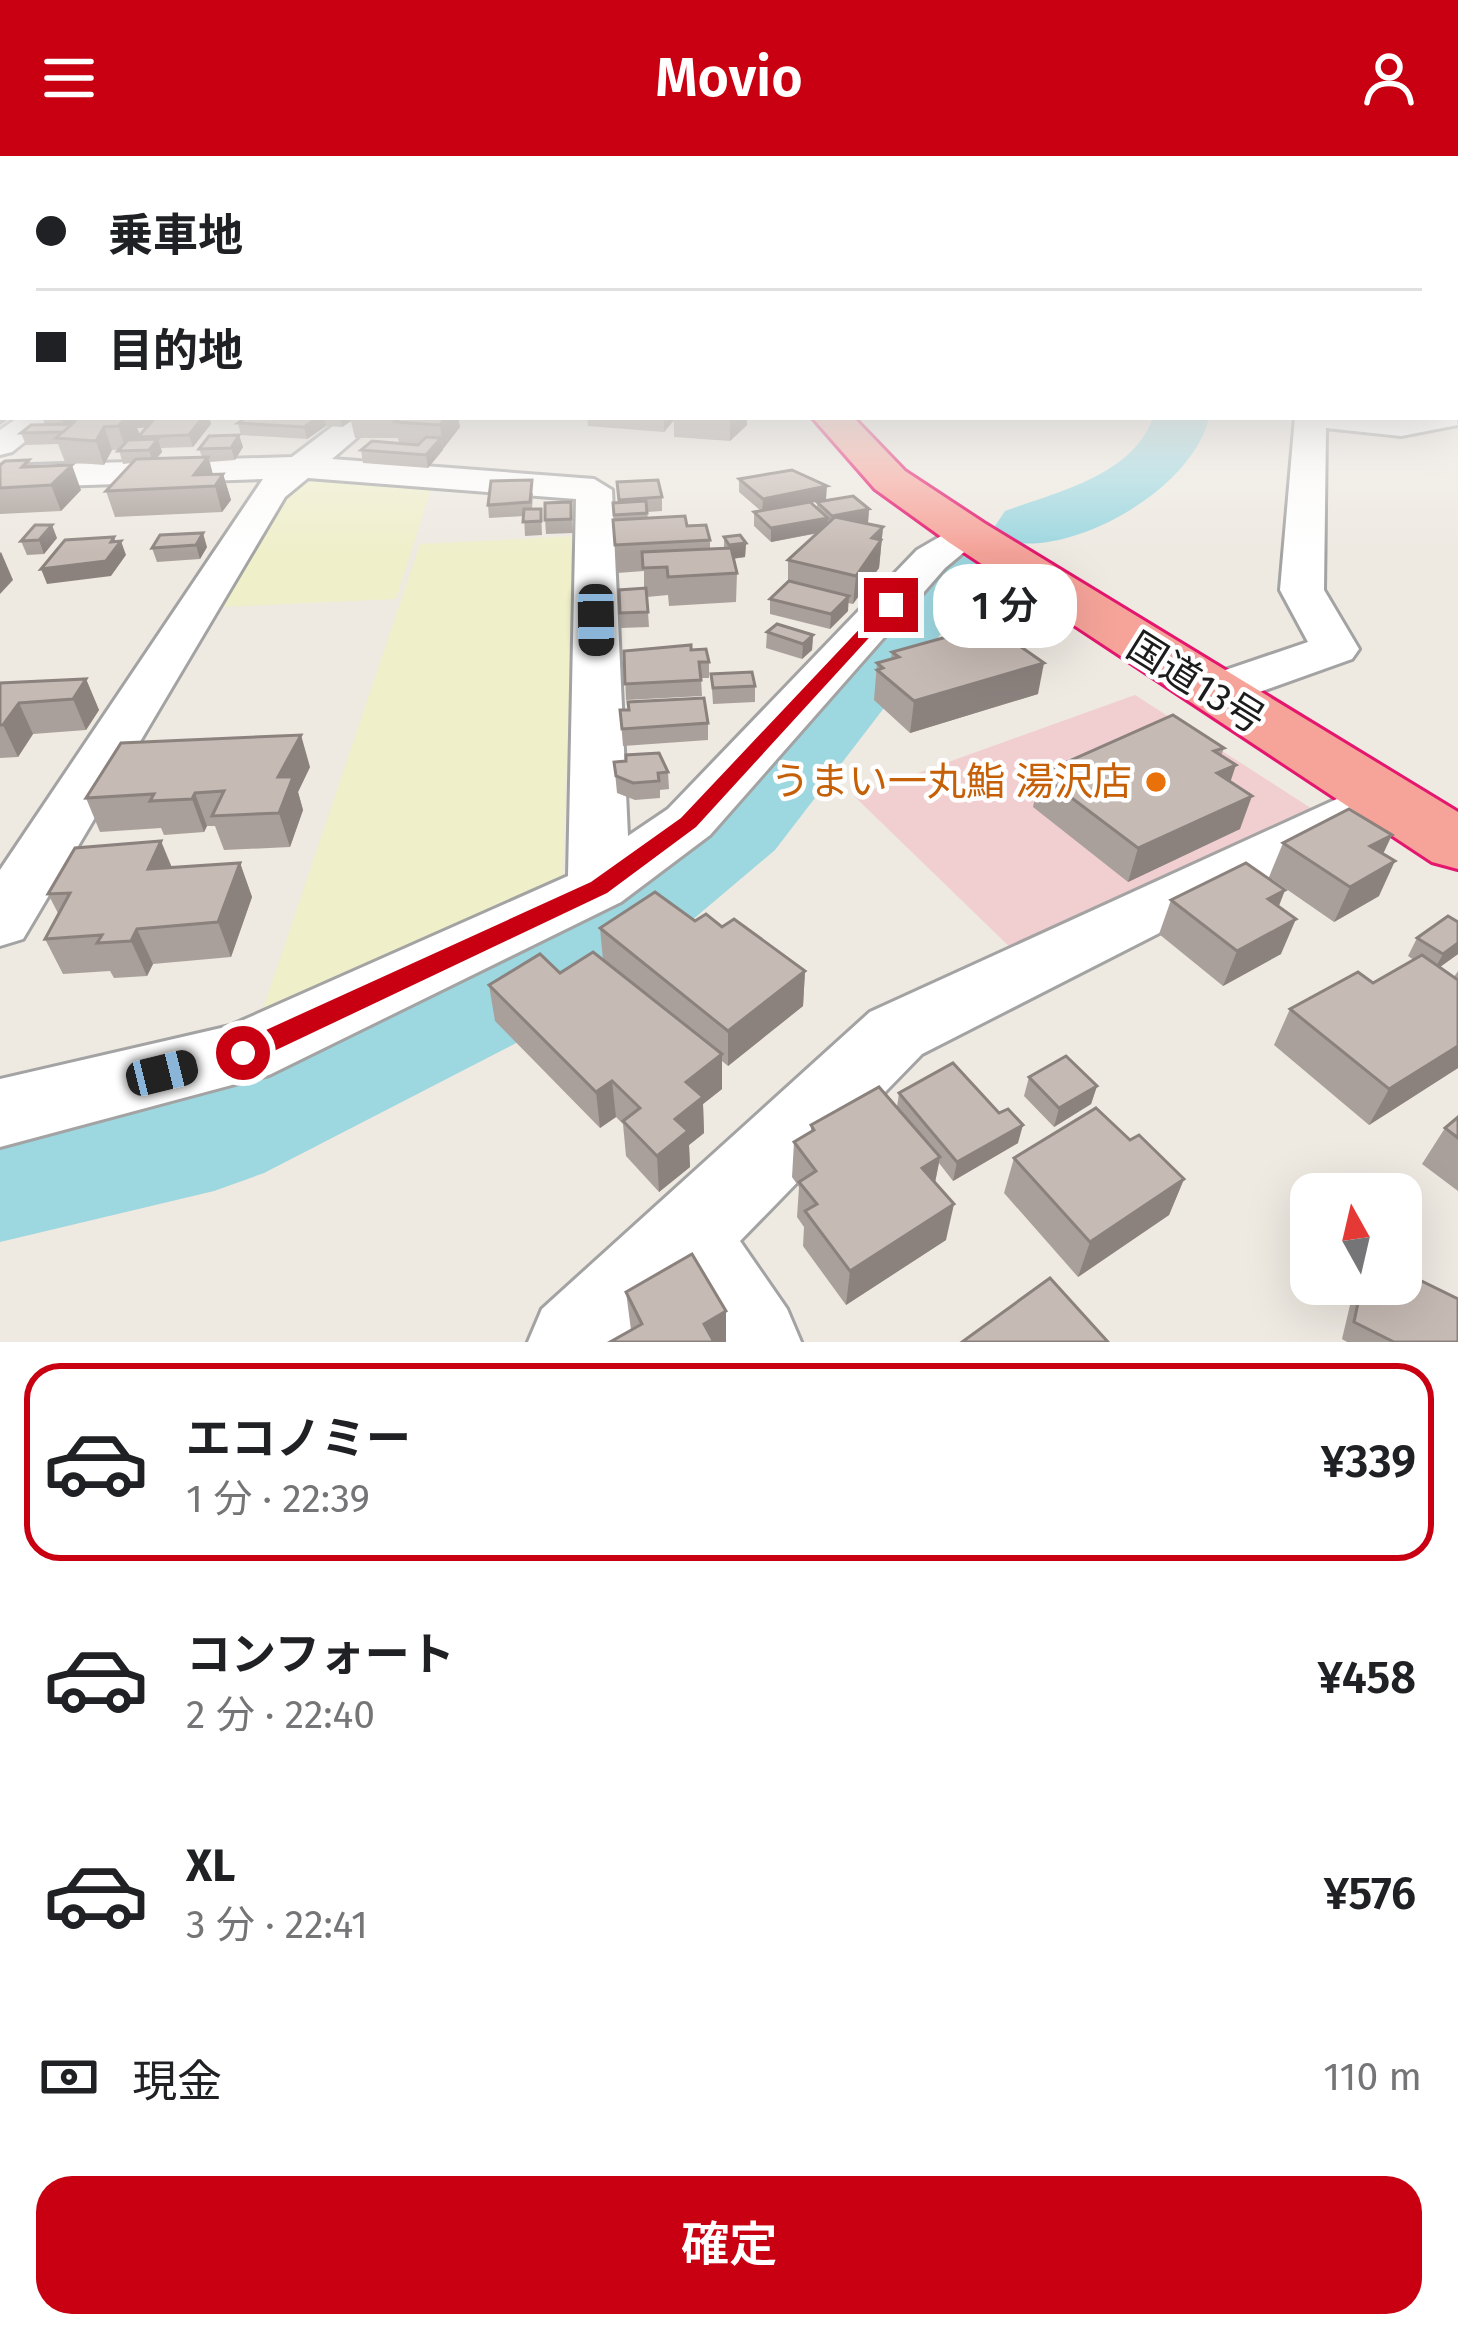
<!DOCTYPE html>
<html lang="ja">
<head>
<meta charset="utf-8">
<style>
	:root { --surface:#fff; --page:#f6f6f6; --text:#202124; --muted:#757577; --line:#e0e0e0; --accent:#c80011 }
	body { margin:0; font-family:"Fira Sans","Noto Sans JP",sans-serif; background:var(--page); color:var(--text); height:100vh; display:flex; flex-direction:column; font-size:45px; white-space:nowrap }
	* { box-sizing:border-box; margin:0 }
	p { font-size:39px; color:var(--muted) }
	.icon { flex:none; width:66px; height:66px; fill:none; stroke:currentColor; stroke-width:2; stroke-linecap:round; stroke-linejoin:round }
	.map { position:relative; height:1186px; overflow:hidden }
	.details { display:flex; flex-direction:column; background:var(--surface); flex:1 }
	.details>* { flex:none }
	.banner { position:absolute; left:0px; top:0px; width:1458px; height:264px; box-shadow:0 12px 48px #0002; display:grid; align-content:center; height:264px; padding:0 36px; background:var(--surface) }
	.needle { width:78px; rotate:352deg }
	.fabs { position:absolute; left:1290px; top:1017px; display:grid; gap:24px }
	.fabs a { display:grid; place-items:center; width:132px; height:132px; border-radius:24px; background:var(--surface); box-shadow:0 12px 48px #0002; font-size:60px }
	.end { position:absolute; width:54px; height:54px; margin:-27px; border:15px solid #c80011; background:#fff; box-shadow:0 0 0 6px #fff }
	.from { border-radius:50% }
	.bubble { position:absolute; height:84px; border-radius:36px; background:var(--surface); box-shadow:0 12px 48px #0002; font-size:39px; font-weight:600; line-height:84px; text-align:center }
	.car { position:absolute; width:36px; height:72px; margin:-36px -18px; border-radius:15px; box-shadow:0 0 9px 3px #0007; background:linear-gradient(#222 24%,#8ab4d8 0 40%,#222 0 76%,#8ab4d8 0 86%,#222 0) }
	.banner b { display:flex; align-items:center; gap:42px; height:114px; font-size:45px }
	.banner b+b { border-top:3px solid var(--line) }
	.banner i { width:30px; height:30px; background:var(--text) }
	ul { padding:21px 0 0; list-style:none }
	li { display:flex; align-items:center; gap:36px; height:198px; margin:0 24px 18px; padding:0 12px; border:6px solid transparent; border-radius:36px }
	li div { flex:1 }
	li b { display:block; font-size:45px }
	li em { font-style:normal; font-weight:600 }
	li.on { border-color:var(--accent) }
	li>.icon { width:108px; height:108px; stroke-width:1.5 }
	.pay { display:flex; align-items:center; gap:30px; height:132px; padding:0 36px; font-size:45px }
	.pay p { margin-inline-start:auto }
	.button { display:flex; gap:24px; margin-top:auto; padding:24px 36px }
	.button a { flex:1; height:138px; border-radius:36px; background:var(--accent); color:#fff; font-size:48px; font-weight:600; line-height:138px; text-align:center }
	header { display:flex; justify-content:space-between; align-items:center; height:156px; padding:0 36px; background:var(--accent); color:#fff; font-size:54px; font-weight:600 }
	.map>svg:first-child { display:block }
	.commercial { fill:#f1cecf }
	.farmland { fill:#efefca }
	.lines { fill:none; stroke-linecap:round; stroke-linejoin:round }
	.river { fill:#9dd7e0; fill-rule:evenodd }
	.minor-casing { stroke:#a3a3a3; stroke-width:6 }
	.trunk-casing { stroke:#e4166e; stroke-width:6 }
	.minor { fill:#fff; fill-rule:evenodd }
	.trunk { fill:#f6a49a; fill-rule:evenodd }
	.wall { fill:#aaa09b; fill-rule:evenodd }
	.shaded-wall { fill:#8b827e }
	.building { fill:#c6bab4; stroke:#8b827e; stroke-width:3 }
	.route { fill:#c80011 }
	.food-dot { fill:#e8710a; stroke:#fff; stroke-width:4.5 }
	.labels { text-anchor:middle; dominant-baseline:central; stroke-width:9; stroke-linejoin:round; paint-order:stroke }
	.street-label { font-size:39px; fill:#1c1c1c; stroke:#fff }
	.food-label { font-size:39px; fill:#c56008; stroke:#fff; text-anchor:end }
</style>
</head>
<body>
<header><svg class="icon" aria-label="menu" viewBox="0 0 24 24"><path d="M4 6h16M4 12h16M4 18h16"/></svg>Movio<svg class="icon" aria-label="person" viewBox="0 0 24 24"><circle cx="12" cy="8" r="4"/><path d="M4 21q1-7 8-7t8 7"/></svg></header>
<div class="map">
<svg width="1458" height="1186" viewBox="0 0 1458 1186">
	<rect width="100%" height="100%" fill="#eee9e1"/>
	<path class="commercial" d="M1135,539l185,119 -305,138 -161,-156z"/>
	<g class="farmland">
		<path d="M324,320l109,7 -37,116 -175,8 67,-116z"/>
		<path d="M576,380l-14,347 -301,132 159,-471z"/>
	</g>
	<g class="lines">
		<g class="river">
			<path d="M1153,261h56c-15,71 -136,141 -204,124l-10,-15 10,-15c52,-19 129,-36 148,-94z"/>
			<path d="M949,397l26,6 11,16 -211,275 -181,153 -330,170 -50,18 -214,51v-134l199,-38 309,-133 193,-135 222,-243z"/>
		</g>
		<defs>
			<g id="minor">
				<path d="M1455,255l3,14 -57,11 -75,-8 -2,162 35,59 -7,10 -123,44 -18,4 -18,-4 -7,-11 7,-11 115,-39 -28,-52 15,-173h160z"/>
				<path d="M19,261h37l-44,35 -12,3v-25z"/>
				<path d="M345,261h36l-49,42 262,20 18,11 16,346 40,-27 249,-259 50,-29 20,12 -42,35 -235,267 -89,67 -352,173 -269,72v-68l230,-53 338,-150 8,-377 -268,-21 -23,19 -262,442 -23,7v-76l263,-391 -263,9v-22l292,-9z"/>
				<path d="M1350,637l21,6 8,13 -8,13 -449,229 -182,187 47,68 14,33h-101l-22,-38 -37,38h-113l14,-33 328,-297z"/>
			</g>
			<path id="trunk" d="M812,261h41l52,54 79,52 474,289v57l-26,-7 -482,-319 -75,-54z"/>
		</defs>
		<use href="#minor" class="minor-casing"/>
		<use href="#trunk" class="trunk-casing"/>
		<use href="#minor" class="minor"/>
		<use href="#trunk" class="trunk"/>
	</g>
	<g class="wall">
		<path d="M42,261h167l2,7 -18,23 -32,1 1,4 -6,7 46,-2 -3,-8 40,-14 4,12 -8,13 -25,2 3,13 10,-1 8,26 -9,12 -107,5 -9,-26 26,-28 -9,1 -4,-14h-7l-8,15 -39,-3 -7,-18 -32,1 -5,-12 24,-8zM147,271l-9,10 2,3h-5l5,-5 -3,-7z"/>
		<path d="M247,261h211l2,10 -32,41 -65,-5 -2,-13 38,-7 -1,-5h-43l-4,-17 -9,6 -16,-1 -19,13 -66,-4 -3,-12z"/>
		<path d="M587,261h160v8l-17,16 -56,-4v-17l-10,12 -76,-6z"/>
		<path d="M29,304l3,6 49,24 -20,21 -61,3v-49z"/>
		<path d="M739,323l87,21 -16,3 7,5v-6l52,7 -1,14 -3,1 18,3 -4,41 -26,36 -5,-1v8l-18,18 -60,-15v-15l18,-16v-23l31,-27 -48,9 -17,-16v-14l7,-1 -22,-19z"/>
		<path d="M617,326l45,15v14l-15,1 1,6 39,8 23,14v9l14,-1v-11l22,6 -1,14 -12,2 4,14 -1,29 -67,4 -1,-11 -21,2 2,30 -28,1 -2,-38 25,-2v-17l-27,2 -4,-53 1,-1 -1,-16 5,-1z"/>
		<path d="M533,337l-1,16h9l1,26 -17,1 -1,-20 -35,2 -1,-13z"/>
		<path d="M571,346l2,31 -27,1 -1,-14z"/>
		<path d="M160,379l47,12 -7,12 -43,3 -5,-14z"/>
		<path d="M57,382l-13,16 -17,1 -6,-14z"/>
		<path d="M767,476l46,3 -1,15 -10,9 -36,-11z"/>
		<path d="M624,495l85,11v16h-8l1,18 -76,4z"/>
		<path d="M892,496l146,42 -128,39 -36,-33 3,-37 14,-4z"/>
		<path d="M711,518l44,12v16l-42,2z"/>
		<path d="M86,523l13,31 -13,20 -53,4 -15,23 -18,1v-75z"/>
		<path d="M620,554l88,13v17l-85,6z"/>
		<path d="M1224,592l-3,8 9,26 10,47 -112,53 -95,-75 7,-33z"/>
		<path d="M614,606l54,10 1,17 -9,1v8l-25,2 -18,-7z"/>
		<path d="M310,611l-12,25 5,18 -13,37 -66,3 -9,-24h-8l-3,6 -40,3 -3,-7 -61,4 -14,-34z"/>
		<path d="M1283,687l100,11 -4,42 -45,26 -65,-45z"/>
		<path d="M240,707l12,34 -21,60 -78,7 -6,12 -33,2 -4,-7 -47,3 -18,-35 14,-24 -11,-21 123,-27z"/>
		<path d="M1285,734l-6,16 2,48 -58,32 -64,-52 12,-34z"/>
		<path d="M695,765l27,6 83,44 -2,35 -75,60 -6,-5v28l-19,15 1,29 -15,12 1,22 -31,25 -33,-36 -3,-32 -7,-7 -16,11 -105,-107 -6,-36 71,-12 43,-13 -3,-32z"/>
		<path d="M1458,766v32l-18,13 14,10 4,-6v97l-89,57 -95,-80 16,-36 83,-26 41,-23 -6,-4 9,-18z"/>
		<path d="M1029,921l68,9 -6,18 -37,23 -30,-31z"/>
		<path d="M899,937l119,50 -65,38 -14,-18 -4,20 11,57 -100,65 -43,-59 1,-19 -7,-10 2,-30 -7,-10 2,-35 17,-10v-7l86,-18z"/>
		<path d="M1458,961v74l-36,-27 23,-36z"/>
		<path d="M1130,984l54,39 -15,36 -91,62 -74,-84 10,-35z"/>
		<path d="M1355,1128h46l57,58h-111l-5,-3z"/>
		<path d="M626,1136l100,19v31h-116l21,-12z"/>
	</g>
	<g class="shaded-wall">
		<path d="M0,232h3v23l-3,-8z"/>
		<path d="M2,254l4,11 -6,4v-14z"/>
		<path d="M61,261h101l-9,10 -16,1 3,7 -14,15 -8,-24 -14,1 8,23 -8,15 -8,-24 -30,-10z"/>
		<path d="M203,261h6l2,7 -18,23 -4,-12z"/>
		<path d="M319,261h5l2,9 -19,13 -3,-12z"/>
		<path d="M340,261h11v4l-9,6z"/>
		<path d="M446,261h12l2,10 -17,22 -3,-24z"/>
		<path d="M664,261h10v3l-10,12z"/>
		<path d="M747,261v8l-17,16v-23z"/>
		<path d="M239,279l4,12 -8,13 -4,-12z"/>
		<path d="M441,282l2,12 -15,18 -2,-13z"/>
		<path d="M158,283l4,13 -9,11 -4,-13z"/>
		<path d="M208,301l7,25 -21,-7z"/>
		<path d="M72,309l9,25 -20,21 -10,-26z"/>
		<path d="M223,318l8,26 -9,12 -7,-26z"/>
		<path d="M827,330l-1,14 -64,12 1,-13z"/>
		<path d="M869,353l-1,14 -36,6v-13z"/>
		<path d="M828,362l-1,13 -56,11v-14z"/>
		<path d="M52,369l5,13 -13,16 -5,-14z"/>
		<path d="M883,371l-4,41 -26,36 3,-28 16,-38z"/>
		<path d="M203,377l4,14 -7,12 -4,-14z"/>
		<path d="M114,381l3,9 4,-5 5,14 -15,21 -64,8 -6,-15 70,-27z"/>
		<path d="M746,387l-1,14 -16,2v-14z"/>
		<path d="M1,396l12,28 -13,14v-41z"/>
		<path d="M849,440l-1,15 -18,18 1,-15z"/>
		<path d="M813,479l-1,15 -10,9 1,-15z"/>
		<path d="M1044,507l-6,31 -128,39 4,-32z"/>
		<path d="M86,523l13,31 -13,20 -13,-31z"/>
		<path d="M19,547l14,31 -15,23 -15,-32z"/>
		<path d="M301,579l9,32 -12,25 5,18 -13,37 -11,-34 -1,-36z"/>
		<path d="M1236,609l-11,33 -8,-25z"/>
		<path d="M195,637l12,33 -3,6 -12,-33z"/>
		<path d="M1252,640l-12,33 -112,53 10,-34z"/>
		<path d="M1392,679l-16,34 -6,-23z"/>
		<path d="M161,685l14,34 -27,-6z"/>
		<path d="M1395,705l-16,35 -45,26 16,-35z"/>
		<path d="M240,707l12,34 -21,60 -13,-35z"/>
		<path d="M1285,734l-14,35 -3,-26z"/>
		<path d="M1296,763l-15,35 -58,32 14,-35z"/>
		<path d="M137,773l16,35 -6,12 -16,-35z"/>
		<path d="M1458,787v11l-25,18 10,-18z"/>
		<path d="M805,815l-2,35 -75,60v-35z"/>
		<path d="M1458,890v22l-89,57 20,-36z"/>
		<path d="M722,898v35l-19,15 1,29 -15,12 1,22 -31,25 -2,-36 29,-74z"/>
		<path d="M612,925l4,36 -16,11 -4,-36z"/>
		<path d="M1097,930l-6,18 -37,23 5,-19z"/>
		<path d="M1023,969l-5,18 -65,38 4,-19z"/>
		<path d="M940,1001l-7,35 -11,-24z"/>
		<path d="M1184,1023l-15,36 -91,62 12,-35z"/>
		<path d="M954,1048l-8,36 -100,65 4,-34z"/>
		<path d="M726,1155v31h-22v-18z"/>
	</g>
	<g class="building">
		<path d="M79,261h48l-9,9 -14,1 -8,14 -40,-3z"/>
		<path d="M156,261h47l-14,18 -51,2z"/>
		<path d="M247,261h72l-15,10 -66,-4z"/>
		<path d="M402,261h44l-6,8 -45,-3z"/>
		<path d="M72,268l-9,8 -42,1 10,-8z"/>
		<path d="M239,279l-8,13 -32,1 10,-13z"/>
		<path d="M426,281l15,1 -15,17 -65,-5 11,-9 46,4z"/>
		<path d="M158,283l-9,11 -31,1 10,-11z"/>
		<path d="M208,301l-14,18 29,-1 -8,12 -109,5 30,-32z"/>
		<path d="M29,304l-7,7 50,-2 -21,20 -51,3v-23l5,-4z"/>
		<path d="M792,314l35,16 -64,13 -24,-20z"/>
		<path d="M532,324l-2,22 -42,3 3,-24z"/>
		<path d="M658,324l4,17 -43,3 -2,-18z"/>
		<path d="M853,340l16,13 -37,7 -15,-14z"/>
		<path d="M646,345l1,12 -33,2 -1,-12z"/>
		<path d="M571,346v17l-26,1v-17z"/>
		<path d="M810,346l18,16 -57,10 -17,-16z"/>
		<path d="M524,353h17v12l-18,1z"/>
		<path d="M685,360l2,10 19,-1 4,15 -95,5 -2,-25z"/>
		<path d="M835,361l48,10 -11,11 9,2 -25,36 -68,-16z"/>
		<path d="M35,369h17l-13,15 -18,1z"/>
		<path d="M203,377l-7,12 -44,3 8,-13z"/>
		<path d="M740,379l6,8 -17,2 -5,-8z"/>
		<path d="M114,381l-3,5 10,-1 -15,20 -65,8 24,-29z"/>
		<path d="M731,392l6,25 -69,4 -1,-10 -24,1 -1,-16z"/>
		<path d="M789,425l60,15 -18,18 -61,-15z"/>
		<path d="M646,432l2,24 -28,1 -1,-23z"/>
		<path d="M777,468l36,11 -10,9 -36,-12z"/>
		<path d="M990,469l54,38 -130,38 -37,-31 6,-2 -6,-5 22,-6 -7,-5z"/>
		<path d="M691,489v5l15,-1 3,13h-10l2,18 -76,4 -1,-33z"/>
		<path d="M752,516l3,14 -42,2 -2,-14z"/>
		<path d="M86,523l-13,20 -54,4 -16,22h-3v-42z"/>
		<path d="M704,542l4,25 -86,6 -2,-19h9l-1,-8z"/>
		<path d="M1173,559l51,33 -10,3 22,14 -19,8 35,23 -114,52 -98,-74z"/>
		<path d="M301,579l-23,42h15l-14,36 -67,3 12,-25 -29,2 -3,6 -42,2 4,-7 -68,4 35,-55z"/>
		<path d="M659,597l9,19 -10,1 1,8 -26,2 -17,-7 -2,-14 12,-1v-6z"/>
		<path d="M1349,653l43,26 -22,11 25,15 -45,26 -67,-44z"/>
		<path d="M161,685l-13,28 92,-6 -22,59 -81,7 -6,12 -34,2 5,-8 -57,4 25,-46 -22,1 27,-46z"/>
		<path d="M1246,707l39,27 -17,9 28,20 -59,32 -66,-51z"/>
		<path d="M655,736l40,29 11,-7 16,13 12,-8 71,52 -77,60 -128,-103z"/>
		<path d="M1448,760l10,6v21l-15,11 -26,-16z"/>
		<path d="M593,796l129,102 -36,28 17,15 -28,22 13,12 -31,25 -34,-35 17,-13 -28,-27 -16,11 -107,-107 51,-31 20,19z"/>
		<path d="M1422,799l36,25v66l-69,43 -99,-80 68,-37 15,11z"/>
		<path d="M1066,900l31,30 -38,22 -30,-31z"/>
		<path d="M953,907l46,50 9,-4 15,16 -66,37 -58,-69z"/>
		<path d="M879,931l61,70 -18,11 32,36 -104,67 -45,-60 12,-7 -18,-22 17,-11 -22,-29 20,-12 -3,-5z"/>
		<path d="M1096,952l34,32 9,-5 45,44 -94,63 -76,-84z"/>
		<path d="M1458,961v21l-13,-10z"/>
		<path d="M692,1098l34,57 -22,13 10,18h-104l32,-18 -16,-32z"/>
		<path d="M1401,1115l57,28v43h-64l-40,-20 8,-38h39z"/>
		<path d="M1050,1122l58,64h-146z"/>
	</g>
	<linearGradient id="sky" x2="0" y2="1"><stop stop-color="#8ac2e5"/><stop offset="0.58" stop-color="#f7f5f2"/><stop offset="1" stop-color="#f7f5f2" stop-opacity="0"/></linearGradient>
	<rect width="1458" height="398" fill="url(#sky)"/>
	<path class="route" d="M885,446l14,3 -203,222 -89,66 -354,168h-20v-16l358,-163 90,-64z"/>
	<circle class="food-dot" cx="1156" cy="626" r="12"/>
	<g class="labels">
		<g class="street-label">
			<text transform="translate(1196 527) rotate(32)">国道13号</text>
		</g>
		<g class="food-label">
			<text x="1132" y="626">うまい一丸鮨 湯沢店</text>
		</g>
	</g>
</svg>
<div class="fabs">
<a><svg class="needle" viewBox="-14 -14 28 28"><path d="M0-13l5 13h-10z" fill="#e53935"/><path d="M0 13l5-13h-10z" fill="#757577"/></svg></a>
</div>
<i class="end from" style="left:243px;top:897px"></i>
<i class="end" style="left:891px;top:449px"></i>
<div class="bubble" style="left:933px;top:408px;width:144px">1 分</div>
<i class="car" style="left:596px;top:464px;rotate:179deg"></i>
<i class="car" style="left:162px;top:917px;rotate:76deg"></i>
<div class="banner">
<b><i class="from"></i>乗車地</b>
<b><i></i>目的地</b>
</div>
</div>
<section class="details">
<ul>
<li class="on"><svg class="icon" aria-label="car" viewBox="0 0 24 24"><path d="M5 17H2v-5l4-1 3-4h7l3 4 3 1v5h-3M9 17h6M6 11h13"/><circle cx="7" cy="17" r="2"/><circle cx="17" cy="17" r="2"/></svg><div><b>エコノミー</b><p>1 分 · 22:39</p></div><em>¥339</em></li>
<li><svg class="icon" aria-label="car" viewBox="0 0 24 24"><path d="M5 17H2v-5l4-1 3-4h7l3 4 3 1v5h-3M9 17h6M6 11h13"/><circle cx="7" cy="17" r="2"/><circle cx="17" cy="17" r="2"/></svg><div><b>コンフォート</b><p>2 分 · 22:40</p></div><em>¥458</em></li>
<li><svg class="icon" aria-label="car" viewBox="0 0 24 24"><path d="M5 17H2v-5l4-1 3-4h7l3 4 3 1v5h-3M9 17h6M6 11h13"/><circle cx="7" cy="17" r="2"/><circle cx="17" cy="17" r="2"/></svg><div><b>XL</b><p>3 分 · 22:41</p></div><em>¥576</em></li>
</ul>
<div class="pay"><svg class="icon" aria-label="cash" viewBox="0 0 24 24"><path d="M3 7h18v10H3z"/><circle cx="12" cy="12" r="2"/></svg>現金<p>110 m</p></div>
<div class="button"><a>確定</a></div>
</section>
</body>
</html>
